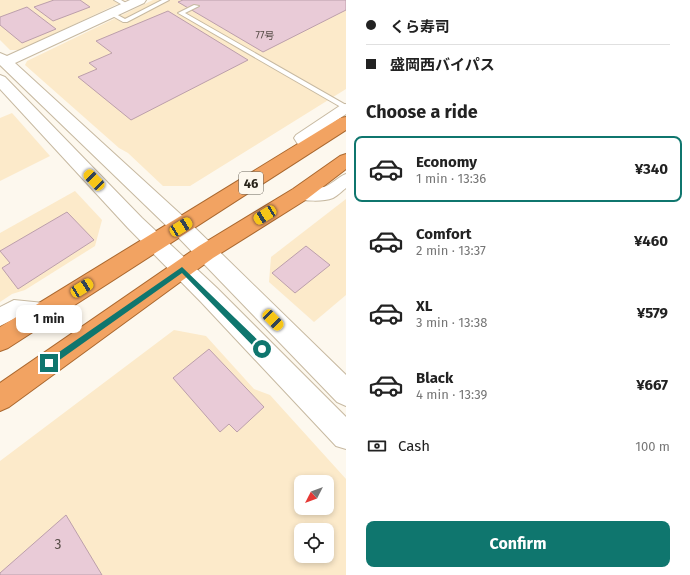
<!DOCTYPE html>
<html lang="en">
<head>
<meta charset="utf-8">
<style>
	:root { --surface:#fff; --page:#f2f2f2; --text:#222; --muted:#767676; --line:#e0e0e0; --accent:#0f766e }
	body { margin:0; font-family:"Fira Sans","Noto Sans JP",sans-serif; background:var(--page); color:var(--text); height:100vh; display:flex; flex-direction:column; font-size:15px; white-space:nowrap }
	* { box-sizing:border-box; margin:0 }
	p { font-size:13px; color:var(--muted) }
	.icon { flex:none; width:22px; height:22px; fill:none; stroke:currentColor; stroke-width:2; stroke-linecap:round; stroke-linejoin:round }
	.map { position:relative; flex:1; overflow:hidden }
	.panel { display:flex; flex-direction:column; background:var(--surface); width:344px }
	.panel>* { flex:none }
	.guide { display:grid; align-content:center; height:88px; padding:0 20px; background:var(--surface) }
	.needle { width:26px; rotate:228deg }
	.fabs { position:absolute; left:294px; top:475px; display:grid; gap:8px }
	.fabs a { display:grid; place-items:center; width:40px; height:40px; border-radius:8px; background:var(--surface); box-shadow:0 2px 6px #0003; font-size:20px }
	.end { position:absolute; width:18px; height:18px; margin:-9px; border:5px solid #0f766e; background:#fff; box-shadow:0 0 0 2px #fff }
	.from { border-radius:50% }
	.bubble { position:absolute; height:28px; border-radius:8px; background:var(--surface); box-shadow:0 2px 6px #0003; font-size:13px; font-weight:700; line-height:28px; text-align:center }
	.car { position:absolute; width:12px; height:24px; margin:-12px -6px; border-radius:5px; box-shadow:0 0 3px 1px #0007; background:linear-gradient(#f5c518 24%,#345 0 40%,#f5c518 0 76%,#345 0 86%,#f5c518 0) }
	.guide b { display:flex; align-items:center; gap:14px; height:38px; font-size:15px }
	.guide b+b { border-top:1px solid var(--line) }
	.guide i { width:10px; height:10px; background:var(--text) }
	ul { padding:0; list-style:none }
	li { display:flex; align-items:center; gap:12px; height:66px; margin:0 8px 6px; padding:0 12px; border:2px solid transparent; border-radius:8px }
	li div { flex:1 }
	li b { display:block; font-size:15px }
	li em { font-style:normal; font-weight:700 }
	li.active { border-color:var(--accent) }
	li>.icon { width:36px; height:36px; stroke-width:1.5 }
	h2 { padding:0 20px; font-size:18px; line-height:48px }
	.pay { display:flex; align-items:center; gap:10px; height:44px; padding:0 20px; font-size:15px }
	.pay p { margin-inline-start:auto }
	.primary-button { display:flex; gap:8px; margin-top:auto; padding:8px 20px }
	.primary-button a { flex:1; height:46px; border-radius:8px; background:var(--accent); color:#fff; font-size:16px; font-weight:700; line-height:46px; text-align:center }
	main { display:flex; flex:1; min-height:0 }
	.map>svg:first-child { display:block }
	.built { fill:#fceaca; fill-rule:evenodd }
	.building { fill:#e9cbd7; stroke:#bc9fab }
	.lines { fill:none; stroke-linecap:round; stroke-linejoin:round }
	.service-casing { stroke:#c7b9a1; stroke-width:2 }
	.minor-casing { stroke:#c7b9a1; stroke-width:2 }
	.tertiary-casing { stroke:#c7b9a1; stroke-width:2 }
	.trunk-casing { stroke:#aa682f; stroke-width:2 }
	.service { fill:#fff; fill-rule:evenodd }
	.minor { fill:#fff; fill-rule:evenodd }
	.tertiary { fill:#fff; fill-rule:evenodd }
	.trunk { fill:#f2a362; fill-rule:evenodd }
	.route { fill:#0f766e }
	.labels { text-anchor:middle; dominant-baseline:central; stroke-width:3; stroke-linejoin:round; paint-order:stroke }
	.far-number-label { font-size:10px; fill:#594e49 }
	.shield { fill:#fdf8ee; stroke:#69645a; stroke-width:1 }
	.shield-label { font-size:13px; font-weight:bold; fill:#29241a }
	.near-number-label { font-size:14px; fill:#594e49 }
</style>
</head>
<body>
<main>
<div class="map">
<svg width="346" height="575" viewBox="0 0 346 575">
	<rect width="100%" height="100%" fill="#fdf8ee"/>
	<g class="built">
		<path d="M0,0h126l-106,50h-10l-10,-10z"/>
		<path d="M153,0h193v89l-156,97h-27l-35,-33 -9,-5 -94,-83 2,-4z"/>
		<path d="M12,113l38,43 -50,25v-63z"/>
		<path d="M75,191l27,29 -7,26 -70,44 -13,4 -12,8v-69z"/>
		<path d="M346,199v96l-32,27 -45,-40 2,-25z"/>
		<path d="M174,330l32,6 48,53 16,6 76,84v96h-346v-114zM301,482h26v26h-26zM301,530h26v26h-26z"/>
	</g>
	<g class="building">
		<path d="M54,0h26l10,7 -37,14 -19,-14z"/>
		<path d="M183,0h163v10l-83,42 -85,-50z"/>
		<path d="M27,7l29,22 -34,14 -22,-18v-8z"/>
		<path d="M168,11l80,49 -117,60 -53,-43 19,-8 -8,-6 23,-10 -16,-12z"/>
		<path d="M67,212l27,28 -76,49 -16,-21 8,-5 -10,-12z"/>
		<path d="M306,246l24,19 -35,28 -23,-20z"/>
		<path d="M209,349l55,58 -27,25 -8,-8 -9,8 -47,-54z"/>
		<path d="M66,515l36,60h-102v-2z"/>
	</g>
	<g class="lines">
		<defs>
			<g id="service">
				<path d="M114,0h7l10,6 -5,1z"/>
				<path d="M162,0h7l-42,22h-4l-14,-8 5,-1 11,6z"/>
				<path d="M194,5l5,1 -14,7 161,92v5l-168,-97z"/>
			</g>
			<g id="minor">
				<path d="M346,104v10l-36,25 6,8 -3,4c-10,3 -14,-5 -19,-13l2,-3 45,-30z"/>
				<path d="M346,174v14c-4,3 -9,8 -13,10 -10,4 -29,3 -39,0l-2,-4 2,-4c10,-3 20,-1 30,-3 7,-2 14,-10 22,-13z"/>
				<path d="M14,300l30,3 7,3 3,6 -3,6 -7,3 -28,-3 -16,8v-19z"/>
			</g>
			<g id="tertiary">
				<path d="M130,0h16l-2,3 -129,60 173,158 158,154v31l-9,-4 -163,-169 -174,-168v-12l7,3z"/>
				<path d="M0,75l5,2 137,141 75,70 129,129v32l-10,-3 -135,-144 -73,-74 -128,-139z"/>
			</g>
			<g id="trunk">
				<path d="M346,117v13l-338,218 -8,3v-24l340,-209z"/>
				<path d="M346,154v15l-39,30 -94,59 -204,149 -9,4v-28l199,-137 94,-57 47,-33z"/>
			</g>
		</defs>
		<use href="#service" class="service-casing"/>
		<use href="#minor" class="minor-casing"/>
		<use href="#tertiary" class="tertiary-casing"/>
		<use href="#trunk" class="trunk-casing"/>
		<use href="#service" class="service"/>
		<use href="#minor" class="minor"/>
		<use href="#tertiary" class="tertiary"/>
		<use href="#trunk" class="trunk"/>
	</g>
	<path class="route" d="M182,267l83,80v5h-6l-77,-79 -131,93h-5v-5z"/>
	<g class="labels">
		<g class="far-number-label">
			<text x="265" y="36">77号</text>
		</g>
		<rect class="shield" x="239" y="172" width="24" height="22" rx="3"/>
		<g class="shield-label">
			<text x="251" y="183">46</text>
		</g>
		<g class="near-number-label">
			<text x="58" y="544">3</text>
		</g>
	</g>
</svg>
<div class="fabs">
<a><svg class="needle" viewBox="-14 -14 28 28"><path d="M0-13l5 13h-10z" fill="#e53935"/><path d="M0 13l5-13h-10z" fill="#767676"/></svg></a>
<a><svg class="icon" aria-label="locate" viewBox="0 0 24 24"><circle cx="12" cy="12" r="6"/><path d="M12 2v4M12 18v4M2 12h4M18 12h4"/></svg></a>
</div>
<i class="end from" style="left:262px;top:349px"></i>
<i class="end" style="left:49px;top:363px"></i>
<div class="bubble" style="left:16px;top:305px;width:66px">1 min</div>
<i class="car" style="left:94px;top:180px;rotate:316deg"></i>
<i class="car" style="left:265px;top:215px;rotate:238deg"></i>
<i class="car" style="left:181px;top:227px;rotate:58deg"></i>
<i class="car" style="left:82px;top:288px;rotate:58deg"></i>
<i class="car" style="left:273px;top:320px;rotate:135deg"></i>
</div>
<section class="panel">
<div class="guide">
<b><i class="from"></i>くら寿司</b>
<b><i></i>盛岡西バイパス</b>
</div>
<h2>Choose a ride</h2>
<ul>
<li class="active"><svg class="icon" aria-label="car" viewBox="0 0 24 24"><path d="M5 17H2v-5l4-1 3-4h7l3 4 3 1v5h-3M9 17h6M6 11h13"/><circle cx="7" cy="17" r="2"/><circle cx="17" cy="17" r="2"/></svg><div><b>Economy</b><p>1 min · 13:36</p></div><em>¥340</em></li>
<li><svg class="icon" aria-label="car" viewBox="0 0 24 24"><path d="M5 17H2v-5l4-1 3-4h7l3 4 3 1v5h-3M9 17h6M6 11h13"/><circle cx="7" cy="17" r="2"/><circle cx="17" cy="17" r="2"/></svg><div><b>Comfort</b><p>2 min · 13:37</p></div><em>¥460</em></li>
<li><svg class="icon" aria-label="car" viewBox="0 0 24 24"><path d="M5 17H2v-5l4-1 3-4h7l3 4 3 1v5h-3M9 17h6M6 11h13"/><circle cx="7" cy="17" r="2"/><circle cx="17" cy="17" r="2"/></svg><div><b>XL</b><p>3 min · 13:38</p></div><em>¥579</em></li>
<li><svg class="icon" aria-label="car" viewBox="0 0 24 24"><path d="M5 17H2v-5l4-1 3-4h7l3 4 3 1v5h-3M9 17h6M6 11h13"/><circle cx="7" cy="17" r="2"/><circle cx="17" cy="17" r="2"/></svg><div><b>Black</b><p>4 min · 13:39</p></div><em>¥667</em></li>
</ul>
<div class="pay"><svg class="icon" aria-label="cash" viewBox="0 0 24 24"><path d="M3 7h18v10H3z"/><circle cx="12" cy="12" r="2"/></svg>Cash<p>100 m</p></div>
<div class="primary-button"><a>Confirm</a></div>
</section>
</main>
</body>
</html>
